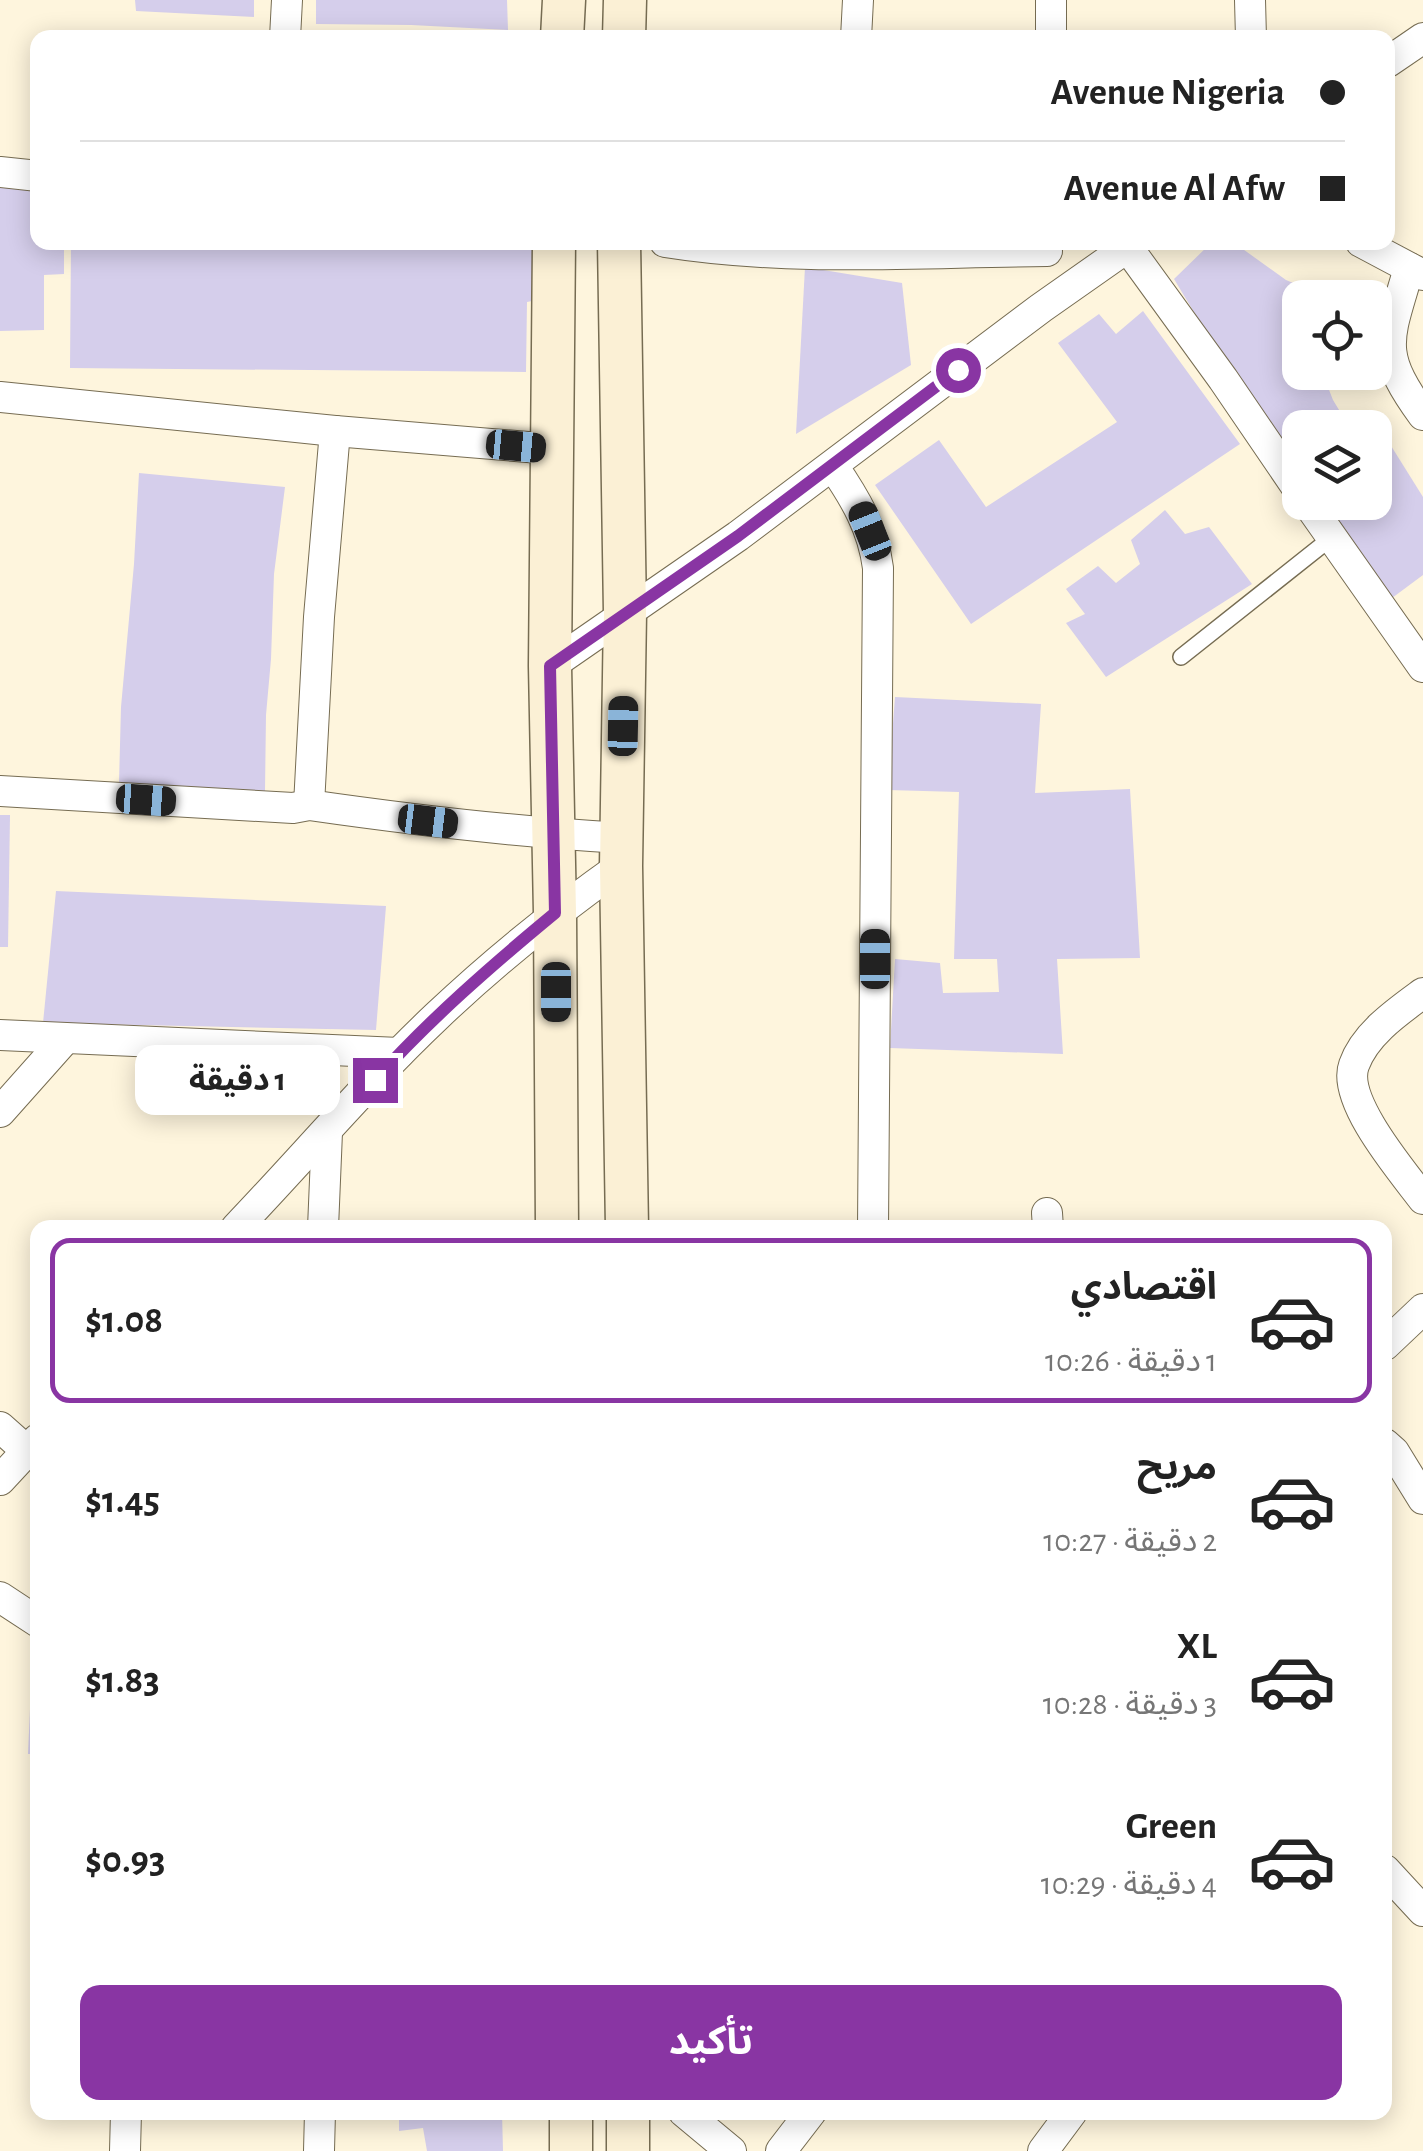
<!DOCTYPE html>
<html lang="ar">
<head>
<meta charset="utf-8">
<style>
	:root { --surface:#fff; --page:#f2f2f2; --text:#222; --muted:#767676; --line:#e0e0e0; --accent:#8935a3 }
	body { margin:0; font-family:"Alegreya Sans","Noto Sans Arabic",sans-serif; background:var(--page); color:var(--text); direction:rtl; height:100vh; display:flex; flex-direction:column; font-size:38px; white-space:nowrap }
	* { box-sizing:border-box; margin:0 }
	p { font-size:32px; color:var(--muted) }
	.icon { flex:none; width:55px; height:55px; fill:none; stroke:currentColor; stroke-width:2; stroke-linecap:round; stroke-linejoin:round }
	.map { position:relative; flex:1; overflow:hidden; direction:ltr }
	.details { position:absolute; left:30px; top:1220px; width:1362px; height:900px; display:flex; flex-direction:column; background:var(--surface); border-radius:20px; box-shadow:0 5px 25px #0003; direction:rtl }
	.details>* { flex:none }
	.hud { position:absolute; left:30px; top:30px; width:1365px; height:220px; border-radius:20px; box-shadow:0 5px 25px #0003; direction:rtl; display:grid; align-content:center; height:220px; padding:0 50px; background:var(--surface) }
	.fabs { position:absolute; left:1282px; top:280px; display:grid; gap:20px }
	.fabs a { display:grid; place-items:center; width:110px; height:110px; border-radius:20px; background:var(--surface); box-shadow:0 5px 25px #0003; font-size:50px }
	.end { position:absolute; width:45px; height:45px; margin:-22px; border:12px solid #8935a3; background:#fff; box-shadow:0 0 0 5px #fff }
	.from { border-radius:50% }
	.bubble { position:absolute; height:70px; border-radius:20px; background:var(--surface); box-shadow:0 5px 25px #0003; font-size:32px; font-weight:700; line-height:70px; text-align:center; direction:rtl }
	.car { position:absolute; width:30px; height:60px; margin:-30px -15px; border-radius:12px; box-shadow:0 0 8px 2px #0007; background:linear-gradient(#222 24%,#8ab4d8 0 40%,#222 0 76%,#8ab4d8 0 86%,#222 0) }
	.hud b { display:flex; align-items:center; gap:35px; height:95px; font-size:38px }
	.hud b+b { border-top:2px solid var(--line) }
	.hud i { width:25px; height:25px; background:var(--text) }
	ul { padding:18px 0 0; list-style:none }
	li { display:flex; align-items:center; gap:30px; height:165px; margin:0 20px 15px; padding:0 30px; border:5px solid transparent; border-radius:20px }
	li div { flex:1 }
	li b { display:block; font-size:38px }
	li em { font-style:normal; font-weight:700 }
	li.active { border-color:var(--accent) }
	li>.icon { width:90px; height:90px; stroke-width:1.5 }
	.button { display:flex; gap:20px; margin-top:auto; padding:20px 50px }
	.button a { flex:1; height:115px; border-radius:20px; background:var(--accent); color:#fff; font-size:40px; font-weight:700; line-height:115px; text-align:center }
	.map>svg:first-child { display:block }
	.building { fill:#d5ceeb }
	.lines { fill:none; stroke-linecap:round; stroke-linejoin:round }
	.lane-casing { stroke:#766c52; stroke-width:18 }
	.street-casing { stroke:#766c52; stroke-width:32 }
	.secondary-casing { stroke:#766c52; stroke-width:45 }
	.lane { stroke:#fff; stroke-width:15 }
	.street { stroke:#fff; stroke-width:30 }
	.secondary { stroke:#fbf0d5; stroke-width:42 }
	.route { stroke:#8935a3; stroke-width:12 }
</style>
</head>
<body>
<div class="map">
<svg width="1423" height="2151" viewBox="0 0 1423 2151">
	<rect width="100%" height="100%" fill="#fef5dd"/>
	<g class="building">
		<path d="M135,0h119v17l-118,-6z"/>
		<path d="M316,0h191l1,30 -97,-5 -95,-1z"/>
		<path d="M38,187v55h26v32l-20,1v55l-44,1v-143z"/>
		<path d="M71,242h461v59l-5,1 -1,70 -456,-4z"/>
		<path d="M1212,242h21l53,38 41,17 -27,1v74h22l11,28 17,28h-50v42l-85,-123 -41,-68z"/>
		<path d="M805,267l97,16 9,82 -115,69z"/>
		<path d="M1143,311l97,133 -269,180 -96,-139 64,-45 47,67 131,-85 -59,-79 41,-29 17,20z"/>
		<path d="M1378,425l45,72v78l-31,23 -68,-96h51v-74z"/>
		<path d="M139,473l146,14 -11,87 -3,85 -5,56 -1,76 -146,-8 2,-76 13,-143z"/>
		<path d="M1165,510l20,24 24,-7 43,57 -146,93 -40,-54 19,-9 -19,-25 32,-23 18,17 24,-19 -9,-24z"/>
		<path d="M895,697l146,7 -6,89 95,-4 10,169 -83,1 6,95 -173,-6 5,-89 45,4 3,30 56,-1 -2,-33h-43l5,-167 -71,-2z"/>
		<path d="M0,815h10l-2,132h-8z"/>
		<path d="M56,891l330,15 -10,124 -333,-7z"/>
		<path d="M31,1686h7v68h-10z"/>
		<path d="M399,2112h103l1,39h-76l-4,-23 -24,3z"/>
	</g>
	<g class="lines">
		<defs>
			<path id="lane" d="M1181,657l150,-119"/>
			<g id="street">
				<path d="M1051,0v38"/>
				<path d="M1250,0l1,38"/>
				<path d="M285,38l2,-38"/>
				<path d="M856,38l2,-38"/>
				<path d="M1388,62l35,-24"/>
				<path d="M0,172l38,4"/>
				<path d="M665,242c125,20 255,10 382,9"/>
				<path d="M1361,242l62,33"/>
				<path d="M1128,248l95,131 77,113"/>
				<path d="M1409,268c-20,71 -33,83 14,147"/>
				<path d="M0,397l335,34 217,18"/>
				<path d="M833,466c22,32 40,62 45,102l-5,660"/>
				<path d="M1307,502l116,165"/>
				<path d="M550,666l188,-130 303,-228 94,-66"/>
				<path d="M0,791l293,17 16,-3c104,15 208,27 313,33"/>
				<path d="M309,805l10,-188 16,-186"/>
				<path d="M1423,993c-26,19 -58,41 -69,72 -13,35 48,106 69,134"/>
				<path d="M0,1035l399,18"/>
				<path d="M0,1112l65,-73"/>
				<path d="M1047,1213l1,15"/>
				<path d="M236,1228c67,-70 131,-146 201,-212 58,-55 119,-104 184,-150"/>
				<path d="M323,1228l4,-96"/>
				<path d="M1385,1345l38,-36"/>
				<path d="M0,1427l27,24"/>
				<path d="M1385,1444l9,8 29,47"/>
				<path d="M0,1480l38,-41"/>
				<path d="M0,1597l38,25"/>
				<path d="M1385,1870l38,41"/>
				<path d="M684,2112l47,39"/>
				<path d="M125,2151l1,-39"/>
				<path d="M319,2151l1,-39"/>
				<path d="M781,2151l30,-39"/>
				<path d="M1043,2151l29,-39"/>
			</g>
			<g id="secondary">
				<path d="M562,38l2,-38"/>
				<path d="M624,38l1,-38"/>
				<path d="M554,242l-4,424 5,247 2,315"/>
				<path d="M619,242l6,371 -4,253 6,362"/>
				<path d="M628,2112v39"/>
				<path d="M571,2151v-39"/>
			</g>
		</defs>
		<use href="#lane" class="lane-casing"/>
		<use href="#street" class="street-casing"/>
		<use href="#secondary" class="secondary-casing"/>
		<use href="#lane" class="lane"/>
		<use href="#street" class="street"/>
		<use href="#secondary" class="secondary"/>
	</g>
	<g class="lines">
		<path class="route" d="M375,1080c55,-61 117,-115 180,-167l-5,-247 188,-130 220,-166"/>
	</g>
</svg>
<div class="fabs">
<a><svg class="icon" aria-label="locate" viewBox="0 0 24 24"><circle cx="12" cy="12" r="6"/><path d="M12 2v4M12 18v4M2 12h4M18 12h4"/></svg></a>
<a><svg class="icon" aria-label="layers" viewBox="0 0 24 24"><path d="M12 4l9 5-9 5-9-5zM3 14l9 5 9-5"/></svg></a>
</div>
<i class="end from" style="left:958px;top:370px"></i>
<i class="end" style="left:375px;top:1080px"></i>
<div class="bubble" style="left:135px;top:1045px;width:205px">1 دقيقة</div>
<i class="car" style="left:516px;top:446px;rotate:95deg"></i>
<i class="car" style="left:870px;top:531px;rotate:338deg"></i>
<i class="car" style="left:623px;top:726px;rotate:1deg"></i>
<i class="car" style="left:146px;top:800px;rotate:94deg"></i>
<i class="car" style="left:428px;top:821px;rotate:97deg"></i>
<i class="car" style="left:875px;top:959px;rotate:0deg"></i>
<i class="car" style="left:556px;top:992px;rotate:180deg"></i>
<div class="hud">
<b><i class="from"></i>Avenue Nigeria</b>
<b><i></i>Avenue Al Afw</b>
</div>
<section class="details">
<ul>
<li class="active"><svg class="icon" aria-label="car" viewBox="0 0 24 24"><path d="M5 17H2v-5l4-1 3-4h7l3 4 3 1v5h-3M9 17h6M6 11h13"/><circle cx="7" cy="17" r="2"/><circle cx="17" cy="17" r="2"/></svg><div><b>اقتصادي</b><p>1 دقيقة · 10:26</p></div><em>$1.08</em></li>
<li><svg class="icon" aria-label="car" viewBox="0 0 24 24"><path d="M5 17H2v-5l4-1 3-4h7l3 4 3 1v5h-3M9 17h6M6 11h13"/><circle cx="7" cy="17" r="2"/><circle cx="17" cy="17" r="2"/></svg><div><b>مريح</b><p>2 دقيقة · 10:27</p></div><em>$1.45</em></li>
<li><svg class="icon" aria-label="car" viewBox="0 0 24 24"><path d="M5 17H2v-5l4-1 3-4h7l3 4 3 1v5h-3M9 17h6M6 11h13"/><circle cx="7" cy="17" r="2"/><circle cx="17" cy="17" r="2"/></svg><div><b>XL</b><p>3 دقيقة · 10:28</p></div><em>$1.83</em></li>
<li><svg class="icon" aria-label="car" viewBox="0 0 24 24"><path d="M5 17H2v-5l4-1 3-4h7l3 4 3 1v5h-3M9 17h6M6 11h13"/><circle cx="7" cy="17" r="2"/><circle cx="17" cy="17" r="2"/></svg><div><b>Green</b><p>4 دقيقة · 10:29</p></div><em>$0.93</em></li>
</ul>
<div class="button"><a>تأكيد</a></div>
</section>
</div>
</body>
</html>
